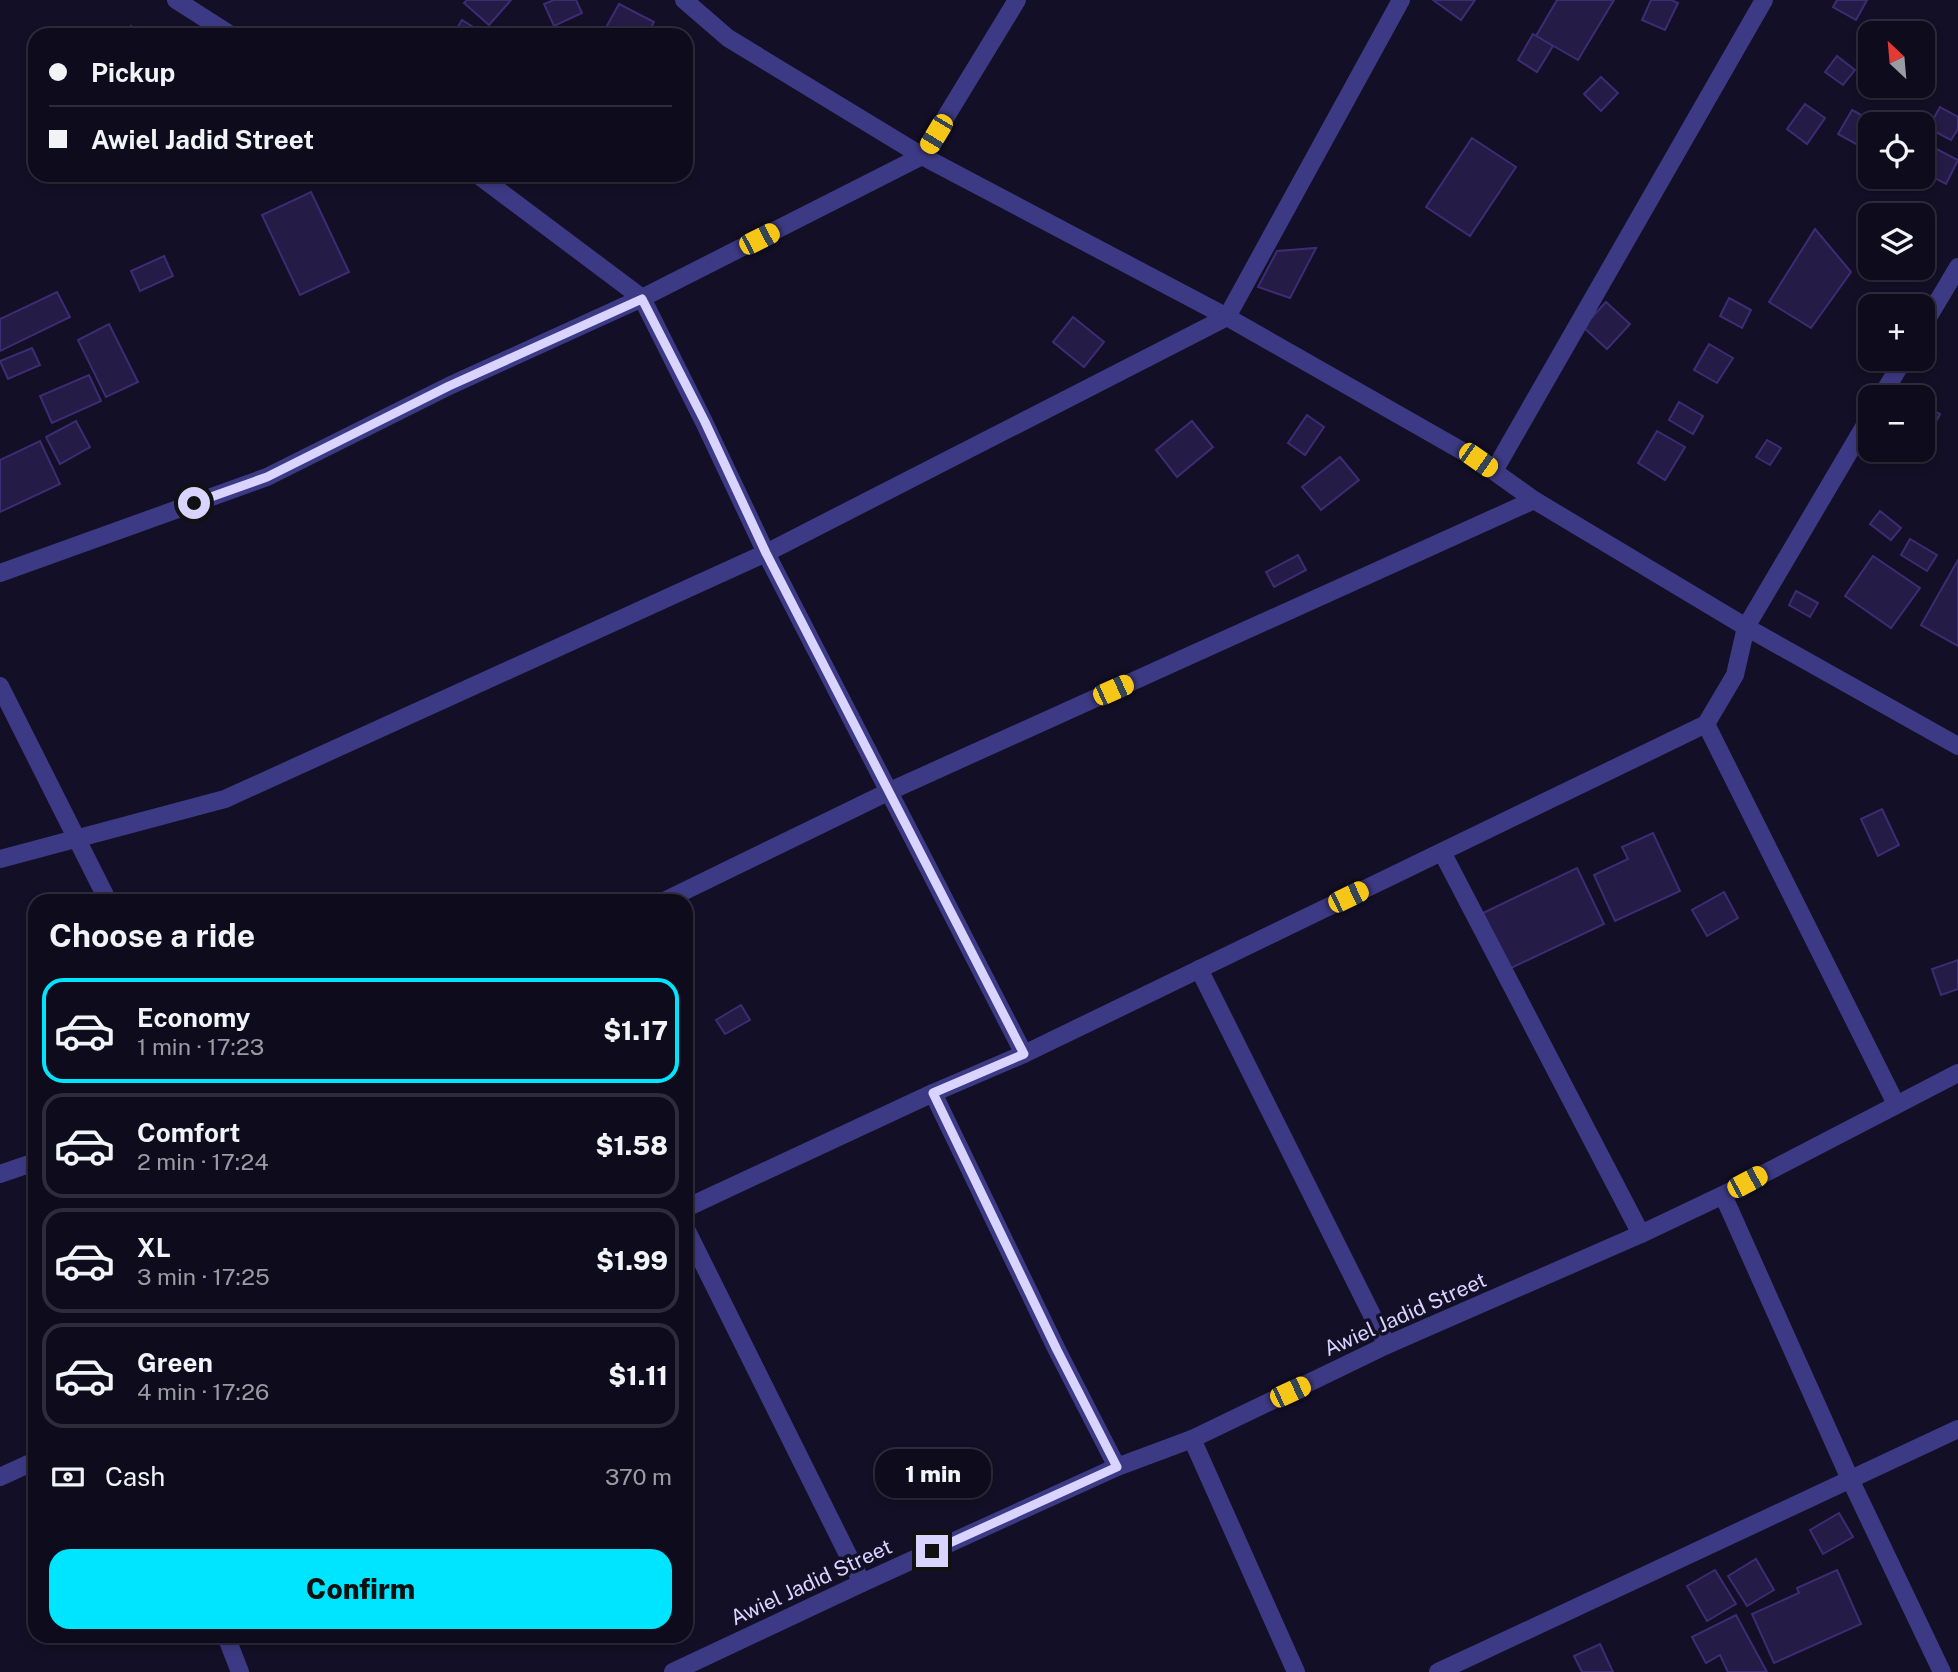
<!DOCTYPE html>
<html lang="en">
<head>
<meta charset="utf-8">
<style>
	:root { --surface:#0e0b1c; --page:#1c1929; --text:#f1f3f6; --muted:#9b9ba3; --line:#2e2b3b; --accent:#00e5ff }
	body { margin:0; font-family:"Public Sans",sans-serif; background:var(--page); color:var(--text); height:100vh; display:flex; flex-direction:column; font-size:26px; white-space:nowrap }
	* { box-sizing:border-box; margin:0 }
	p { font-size:23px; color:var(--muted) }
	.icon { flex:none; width:38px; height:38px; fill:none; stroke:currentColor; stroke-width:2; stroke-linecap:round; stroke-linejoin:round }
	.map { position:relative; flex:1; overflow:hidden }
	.side { position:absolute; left:28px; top:894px; width:665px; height:749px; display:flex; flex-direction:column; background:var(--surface); border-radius:21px; box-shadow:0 4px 10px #0003,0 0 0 2px var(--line) }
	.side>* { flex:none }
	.banner { position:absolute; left:28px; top:28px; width:665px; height:154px; border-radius:21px; box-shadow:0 4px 10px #0003,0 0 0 2px var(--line); display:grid; align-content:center; height:154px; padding:0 21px; background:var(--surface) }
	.needle { width:46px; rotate:334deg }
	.fabs { position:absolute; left:1858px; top:21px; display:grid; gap:14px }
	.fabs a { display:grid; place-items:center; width:77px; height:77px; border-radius:14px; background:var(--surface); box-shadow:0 4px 10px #0003,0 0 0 2px var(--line); font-size:35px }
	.end { position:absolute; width:32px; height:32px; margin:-16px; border:9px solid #d9d4ff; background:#111; box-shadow:0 0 0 4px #111 }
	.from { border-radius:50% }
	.bubble { position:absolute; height:49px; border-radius:21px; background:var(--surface); box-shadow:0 4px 10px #0003,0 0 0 2px var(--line); font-size:23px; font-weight:800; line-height:49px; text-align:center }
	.car { position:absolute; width:21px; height:42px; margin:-21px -10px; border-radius:9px; box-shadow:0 0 5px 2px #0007; background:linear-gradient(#f5c518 24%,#345 0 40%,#f5c518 0 76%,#345 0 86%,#f5c518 0) }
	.banner b { display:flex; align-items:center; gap:24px; height:66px; font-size:26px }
	.banner b+b { border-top:2px solid var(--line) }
	.banner i { width:18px; height:18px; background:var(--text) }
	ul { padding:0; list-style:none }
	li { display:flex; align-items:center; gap:21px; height:105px; margin:0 14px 10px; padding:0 7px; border:4px solid var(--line); border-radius:21px }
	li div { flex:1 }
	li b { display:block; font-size:26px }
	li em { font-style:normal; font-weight:800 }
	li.on { border-color:var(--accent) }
	li>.icon { width:63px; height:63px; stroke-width:1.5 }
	h2 { padding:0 21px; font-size:32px; line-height:84px }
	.pay { display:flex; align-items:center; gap:18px; height:77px; padding:0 21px; font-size:26px }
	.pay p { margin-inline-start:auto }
	.cta { display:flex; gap:14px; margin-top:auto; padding:14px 21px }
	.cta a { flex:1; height:80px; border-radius:21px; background:var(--accent); color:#111; font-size:28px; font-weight:800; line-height:80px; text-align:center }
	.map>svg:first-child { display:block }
	.building { fill:#241b47; stroke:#3b2d73; stroke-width:2 }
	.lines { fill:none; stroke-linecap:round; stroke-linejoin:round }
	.minor { stroke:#3d3a85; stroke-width:18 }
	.tertiary { stroke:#3d3a85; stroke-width:18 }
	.route { stroke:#d9d4ff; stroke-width:9 }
	.labels { text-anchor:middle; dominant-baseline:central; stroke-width:7; stroke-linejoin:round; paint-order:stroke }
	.street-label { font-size:21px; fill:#d9d4ff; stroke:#130f26 }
</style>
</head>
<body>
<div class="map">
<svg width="1958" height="1672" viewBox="0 0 1958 1672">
	<rect width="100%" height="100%" fill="#130f26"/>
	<g class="building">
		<path d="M467,0h44l-22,25 -25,-22z"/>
		<path d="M554,0h22l6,13 -28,13 -10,-22z"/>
		<path d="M1433,0h42l-14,20z"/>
		<path d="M1557,0h57l-36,60 -42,-24z"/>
		<path d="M1651,0h20l7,3 -13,27 -23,-10z"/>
		<path d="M1837,0h30l-11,20 -23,-13z"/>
		<path d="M619,4l35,18 -7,13h-36l-7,-4z"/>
		<path d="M462,20l24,15h-33z"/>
		<path d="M131,26l9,9h-18z"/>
		<path d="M1533,34l20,12 -16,26 -19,-12z"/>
		<path d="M1837,56l18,14 -12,15 -18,-13z"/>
		<path d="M1601,77l17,16 -17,18 -17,-17z"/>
		<path d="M1805,104l20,14 -18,26 -20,-15z"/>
		<path d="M1940,107l18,10v12l-7,11 -23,-12z"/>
		<path d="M1852,110l26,14h-7v20l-4,6 -29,-16z"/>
		<path d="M1472,138l44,29 -46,69 -44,-29z"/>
		<path d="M1923,142l35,18 -12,24 -23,-12z"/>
		<path d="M311,192l38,80 -49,23 -38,-80z"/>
		<path d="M1815,229l36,43 -40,56 -42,-26z"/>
		<path d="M1316,248l-26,50 -32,-11 19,-36z"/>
		<path d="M164,256l9,20 -33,15 -9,-20z"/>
		<path d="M57,292l13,25 -70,34v-32z"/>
		<path d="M1729,298l22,12 -9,18 -22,-12z"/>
		<path d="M1606,302l24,22 -23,25 -24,-22z"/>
		<path d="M1073,317l31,25 -20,25 -31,-25z"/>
		<path d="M109,324l29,58 -32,15 -28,-57z"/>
		<path d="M1709,344l24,14 -16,25 -23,-13z"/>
		<path d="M32,348l8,17 -32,14 -8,-18z"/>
		<path d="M89,375l12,26 -49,22 -12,-27z"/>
		<path d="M1679,402l24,14 -10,18 -24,-14z"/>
		<path d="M1923,404l17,10 -15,28 -2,-1z"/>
		<path d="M1307,415l17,12 -19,28 -17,-12z"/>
		<path d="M76,421l14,26 -30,17 -14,-27z"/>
		<path d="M1192,421l21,26 -36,30 -21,-27z"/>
		<path d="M1657,431l28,16 -20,33 -27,-17z"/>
		<path d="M1767,440l14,8 -11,17 -14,-8z"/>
		<path d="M40,441l20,43 -60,28v-52z"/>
		<path d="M1340,457l19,23 -38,30 -19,-23z"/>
		<path d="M1880,511l21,17 -10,12 -21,-16z"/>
		<path d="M1910,539l27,16 -10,16 -26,-16z"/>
		<path d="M1298,555l8,15 -32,17 -8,-15z"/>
		<path d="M1873,556l47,32 -29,40 -46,-32z"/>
		<path d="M1958,560v86l-37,-21z"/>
		<path d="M1796,591l22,12 -8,14 -21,-12z"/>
		<path d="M1882,809l17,36 -21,11 -17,-37z"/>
		<path d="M1653,833l27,58 -65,30 -21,-46 34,-16 -6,-12z"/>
		<path d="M1577,868l27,56 -95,45 -26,-56z"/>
		<path d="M1724,892l14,26 -31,18 -15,-26z"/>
		<path d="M1958,960v29l-17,6 -9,-26z"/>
		<path d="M741,1005l9,15 -25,14 -9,-14z"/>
		<path d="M1839,1513l14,24 -30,17 -13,-24z"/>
		<path d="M1756,1559l18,31 -27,16 -19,-30z"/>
		<path d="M1715,1570l21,34 -29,17 -20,-35z"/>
		<path d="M1837,1570l24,54 -87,39 -22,-49 47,-21 -2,-5z"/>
		<path d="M1736,1615l31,57h-39l-8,-17 -14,8 -14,-26z"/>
		<path d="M1600,1644l13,28h-31l-8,-16z"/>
	</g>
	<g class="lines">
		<g class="minor">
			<path d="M176,0l55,35"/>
			<path d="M684,0l44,38 194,118 305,161 251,143 56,40 212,127 212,119"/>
			<path d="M478,175l164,123 62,124 62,131 258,501"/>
			<path d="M1923,326l35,-59"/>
			<path d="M1881,397l23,-38"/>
			<path d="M1494,471l270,-471"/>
			<path d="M0,573l267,-96 182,-91 193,-88 280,-142 95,-156"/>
			<path d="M0,686l108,215"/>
			<path d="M1706,724l190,380"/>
			<path d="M1442,852l199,382"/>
			<path d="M0,859l225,-60 541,-246 461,-236 174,-317"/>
			<path d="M664,901l226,-110 644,-291"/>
			<path d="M1199,969l188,376"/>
			<path d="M933,1093l124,257 60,117"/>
			<path d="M0,1174l35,-12"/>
			<path d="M1723,1195l127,284 92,193"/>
			<path d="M686,1208l247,-115 91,-39 682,-330 29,-49 11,-48 125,-212"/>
			<path d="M686,1229l176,354"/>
			<path d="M1192,1439l104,233"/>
			<path d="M0,1477l35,-16"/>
			<path d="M226,1636l14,36"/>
			<path d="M1438,1672l520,-243"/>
		</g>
		<path class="tertiary" d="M673,1672l189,-89 255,-116 75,-28 195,-94 254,-111 82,-39 235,-122"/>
	</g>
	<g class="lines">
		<path class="route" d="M194,503l73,-26 182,-91 193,-87 63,123 61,131 258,501 -91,39 124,257 60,117 -185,84"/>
	</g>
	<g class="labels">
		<g class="street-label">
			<text transform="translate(1405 1314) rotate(-24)">Awiel Jadid Street</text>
			<text transform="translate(811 1582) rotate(-25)">Awiel Jadid Street</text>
		</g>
	</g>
</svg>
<div class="fabs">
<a><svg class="needle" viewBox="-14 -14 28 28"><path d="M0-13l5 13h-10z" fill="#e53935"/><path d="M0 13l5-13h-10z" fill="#9b9ba3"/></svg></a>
<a><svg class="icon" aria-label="locate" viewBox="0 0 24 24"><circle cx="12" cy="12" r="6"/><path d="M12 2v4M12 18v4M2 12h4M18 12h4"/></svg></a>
<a><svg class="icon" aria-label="layers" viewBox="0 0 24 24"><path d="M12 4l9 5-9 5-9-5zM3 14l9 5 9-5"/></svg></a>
<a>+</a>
<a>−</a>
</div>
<i class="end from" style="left:194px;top:503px"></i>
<i class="end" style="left:932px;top:1551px"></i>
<div class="bubble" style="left:875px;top:1449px;width:116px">1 min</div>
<i class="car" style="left:936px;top:134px;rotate:211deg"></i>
<i class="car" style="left:759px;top:239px;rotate:63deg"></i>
<i class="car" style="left:1478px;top:460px;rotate:125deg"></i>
<i class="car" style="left:1113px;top:690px;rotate:66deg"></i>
<i class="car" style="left:1348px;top:897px;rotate:64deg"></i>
<i class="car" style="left:1747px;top:1182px;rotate:62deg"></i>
<i class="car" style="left:1290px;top:1392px;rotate:65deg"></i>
<div class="banner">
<b><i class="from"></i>Pickup</b>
<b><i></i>Awiel Jadid Street</b>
</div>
<section class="side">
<h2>Choose a ride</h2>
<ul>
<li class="on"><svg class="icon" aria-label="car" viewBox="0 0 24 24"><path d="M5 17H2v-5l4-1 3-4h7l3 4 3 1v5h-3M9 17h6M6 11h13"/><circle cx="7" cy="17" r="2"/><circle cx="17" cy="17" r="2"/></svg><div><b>Economy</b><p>1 min · 17:23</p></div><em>$1.17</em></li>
<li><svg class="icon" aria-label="car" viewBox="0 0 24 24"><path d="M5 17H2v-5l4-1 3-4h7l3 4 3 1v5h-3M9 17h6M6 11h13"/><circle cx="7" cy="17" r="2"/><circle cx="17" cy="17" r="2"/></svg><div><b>Comfort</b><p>2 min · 17:24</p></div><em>$1.58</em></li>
<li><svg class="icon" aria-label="car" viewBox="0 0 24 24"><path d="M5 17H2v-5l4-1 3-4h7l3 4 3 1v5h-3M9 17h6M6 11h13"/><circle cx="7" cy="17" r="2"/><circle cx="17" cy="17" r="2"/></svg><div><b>XL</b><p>3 min · 17:25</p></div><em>$1.99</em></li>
<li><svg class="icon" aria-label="car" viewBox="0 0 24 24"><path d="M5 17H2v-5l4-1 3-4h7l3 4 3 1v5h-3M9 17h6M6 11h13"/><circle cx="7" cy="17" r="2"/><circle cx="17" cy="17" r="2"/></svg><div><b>Green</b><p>4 min · 17:26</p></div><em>$1.11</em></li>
</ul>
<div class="pay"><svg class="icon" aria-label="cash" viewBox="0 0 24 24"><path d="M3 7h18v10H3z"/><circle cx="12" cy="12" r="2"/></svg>Cash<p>370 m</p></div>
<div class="cta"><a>Confirm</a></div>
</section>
</div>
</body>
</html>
